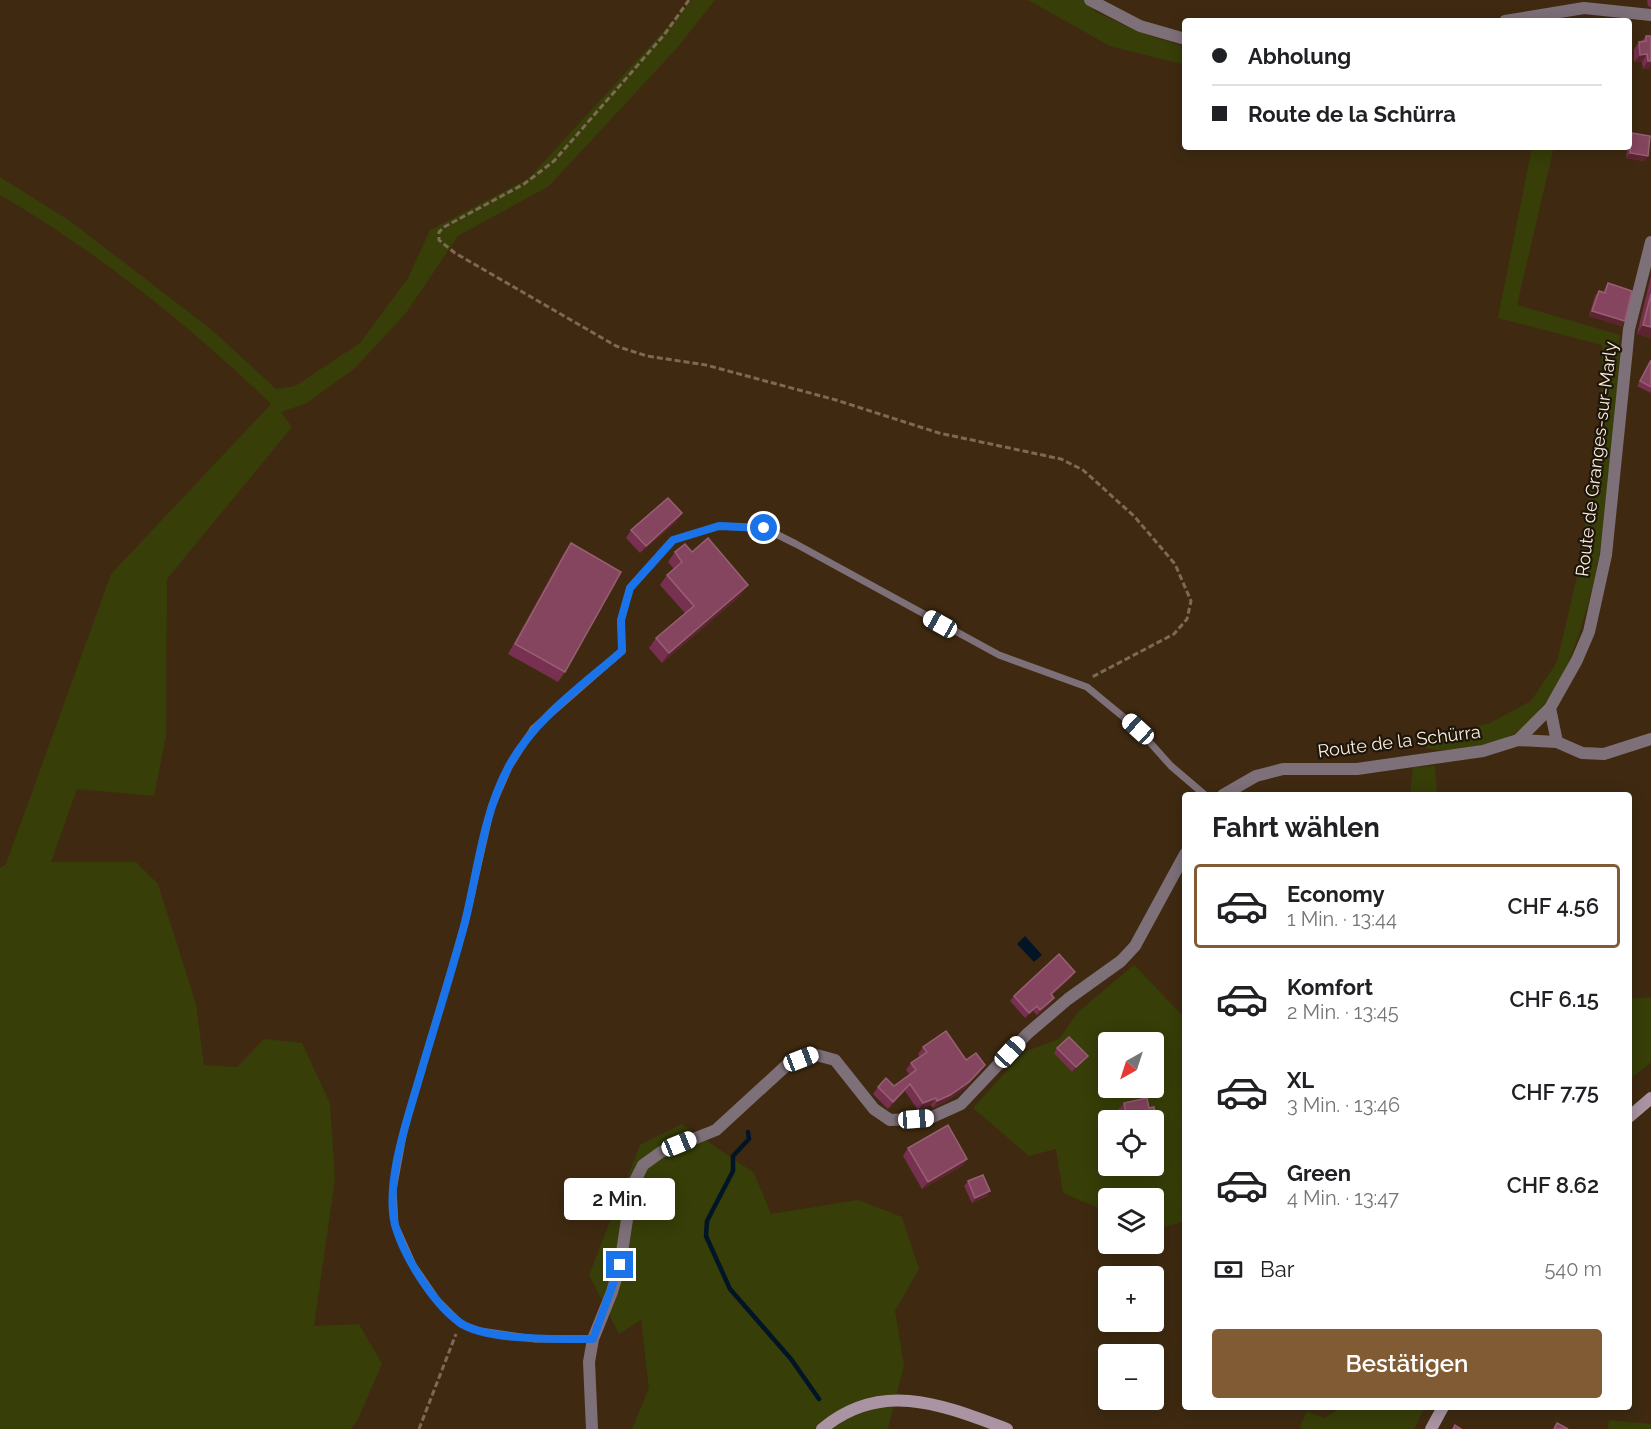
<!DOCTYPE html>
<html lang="de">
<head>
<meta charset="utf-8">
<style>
	:root { --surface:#fff; --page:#f2f2f2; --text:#202124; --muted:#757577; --line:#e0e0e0; --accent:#805b34 }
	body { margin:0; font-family:Raleway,sans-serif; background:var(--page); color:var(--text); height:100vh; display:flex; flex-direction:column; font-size:22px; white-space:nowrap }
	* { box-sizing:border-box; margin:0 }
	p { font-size:20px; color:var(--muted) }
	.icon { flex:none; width:33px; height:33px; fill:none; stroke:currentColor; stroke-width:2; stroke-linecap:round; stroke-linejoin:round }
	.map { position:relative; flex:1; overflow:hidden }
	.sheet { position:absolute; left:1182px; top:792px; width:450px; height:618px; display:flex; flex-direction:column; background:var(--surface); border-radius:6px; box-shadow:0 3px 15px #0003 }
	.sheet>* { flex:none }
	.top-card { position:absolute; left:1182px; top:18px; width:450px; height:132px; border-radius:6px; box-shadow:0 3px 15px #0003; display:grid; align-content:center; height:132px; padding:0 30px; background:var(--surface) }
	.needle { width:39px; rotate:219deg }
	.buttons { position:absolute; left:1098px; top:1032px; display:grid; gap:12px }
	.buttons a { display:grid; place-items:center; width:66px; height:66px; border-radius:6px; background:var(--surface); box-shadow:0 3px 15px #0003; font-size:30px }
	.end { position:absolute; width:27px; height:27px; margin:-14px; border:8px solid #1a73e8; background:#fff; box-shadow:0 0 0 3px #fff }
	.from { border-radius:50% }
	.bubble { position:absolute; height:42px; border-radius:6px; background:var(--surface); box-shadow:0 3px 15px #0003; font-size:20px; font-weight:600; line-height:42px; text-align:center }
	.car { position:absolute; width:18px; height:36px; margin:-18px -9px; border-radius:8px; box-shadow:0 0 4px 2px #0007; background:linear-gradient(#fff 24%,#345 0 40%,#fff 0 76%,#345 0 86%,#fff 0) }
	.top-card b { display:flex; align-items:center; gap:21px; height:57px; font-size:22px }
	.top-card b+b { border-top:2px solid var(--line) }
	.top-card i { width:15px; height:15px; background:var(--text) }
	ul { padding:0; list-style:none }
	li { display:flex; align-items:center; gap:18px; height:84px; margin:0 12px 9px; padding:0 18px; border:3px solid transparent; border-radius:6px }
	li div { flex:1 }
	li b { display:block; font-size:22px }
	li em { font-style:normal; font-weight:600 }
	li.selected { border-color:var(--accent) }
	li>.icon { width:54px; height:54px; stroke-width:1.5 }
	h2 { padding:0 30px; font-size:27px; line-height:72px }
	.pay { display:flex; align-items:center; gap:15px; height:66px; padding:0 30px; font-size:22px }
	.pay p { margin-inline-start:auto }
	.button { display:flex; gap:12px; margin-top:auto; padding:12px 30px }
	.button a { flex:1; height:69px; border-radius:6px; background:var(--accent); color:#fff; font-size:24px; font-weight:600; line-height:69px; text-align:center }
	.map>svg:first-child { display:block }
	.green { fill:#373e08; fill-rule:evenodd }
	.water { fill:#021527 }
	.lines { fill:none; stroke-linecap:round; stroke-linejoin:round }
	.stream { stroke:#021527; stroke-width:4.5 }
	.path { stroke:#7d6a55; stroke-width:3; stroke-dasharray:6 3; stroke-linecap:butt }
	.service { stroke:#7e7079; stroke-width:7 }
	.minor { stroke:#7e7079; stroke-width:12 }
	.secondary { stroke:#aa94a3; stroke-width:12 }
	.wall { fill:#783050 }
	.shaded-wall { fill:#5b2530 }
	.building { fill:#86455f; stroke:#985f73; stroke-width:1.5 }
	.route { stroke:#1a73e8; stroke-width:8 }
	.labels { text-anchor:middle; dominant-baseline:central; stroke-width:4.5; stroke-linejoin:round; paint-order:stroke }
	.street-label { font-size:18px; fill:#fbeedf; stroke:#1e150a }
</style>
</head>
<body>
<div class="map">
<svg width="1651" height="1429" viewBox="0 0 1651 1429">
	<rect width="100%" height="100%" fill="#3f2a11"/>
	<g class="green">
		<path d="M692,0h23l-38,48 -128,138 -91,50 -52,77 -51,55 -48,35 -26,9 11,15 -125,152 -1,157 -12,60 -77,-7 -26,73h85l22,22 38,120 8,61 33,2 27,-28 38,4 28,60 5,76 -21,147 45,-2 23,40 -24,55 -7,10h-351v-561l6,-4 105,-290 160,-170c-82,-79 -173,-152 -271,-209v-18l70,44 142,109 64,59 19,-3 65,-43 48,-65 22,-48 99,-52z"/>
		<path d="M1028,0h69l-3,11 45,21 46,15v18l-75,-19z"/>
		<path d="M1532,147h22l-37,158 103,30c-5,103 -13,337 -106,399 -11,7 -30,11 -43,13 -16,2 -30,5 -45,1l6,-10 58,-15 41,-22 26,-39 20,-85 25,-165v-67l-104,-27z"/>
		<path d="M1435,766l2,29h-27l3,-28z"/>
		<path d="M1134,965l51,53v203l-31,9v-32h-46v14l-45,-19 -7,-44 -27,7 -56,-48 51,-56 35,-13 19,-27zM1108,1042h46v46h-46zM1108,1120h46v46h-46z"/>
		<path d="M1651,997v65l-22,18v-81z"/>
		<path d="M682,1124l72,49 17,41 87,-14 44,17 17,52 -24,42 9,54 -16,64h-256l17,-41 -8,-68 -22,14 -30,-59 51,-130z"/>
		<path d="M1342,1407h83l-11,22h-112l-2,-3 7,-15 18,7z"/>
		<path d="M1609,1420l42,4v5h-43z"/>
	</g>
	<path class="water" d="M1025,936l17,19 -8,7 -17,-18z"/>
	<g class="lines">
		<path class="stream" d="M748,1132l1,7 -16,17v15l-26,50 -1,15 24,53 61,70 28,40"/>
		<g class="path">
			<path d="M689,0l-25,35 -110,126 -30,23 -80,43 -5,5v8l16,13 161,93 31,10 59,9 130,35 103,33 122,26 22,11 51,46 41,48 16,37 -4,18 -13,15 -82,43"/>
			<path d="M419,1429l37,-95"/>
		</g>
		<path class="service" d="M593,1339h-58l-55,-8 -19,-7 -24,-24 -24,-35 -18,-40 -2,-35 11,-60 61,-207 26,-115 18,-41 24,-38 89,-78 -1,-31 9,-32 43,-48 46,-14 45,2 32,16 203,111 88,32 51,42 33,37 34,29"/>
		<g class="minor">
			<path d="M1090,0l50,26 45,13"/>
			<path d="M1505,21l79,-13 67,7"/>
			<path d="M1518,740l32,-32"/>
			<path d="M1557,742l-7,-34 27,-48 12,-28 17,-77 23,-226 22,-87"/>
			<path d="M1223,795l33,-19 27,-7h74l126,-18 35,-11 39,2 25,11 22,1 47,-15"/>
			<path d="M592,1429l-3,-67 4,-23 19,-47 8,-27 12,-78 11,-22 18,-13 55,-22 73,-67 24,-9 22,6 39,49 16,11 40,-2 31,-14 66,-70 41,-35 53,-38 14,-15 50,-92"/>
		</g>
		<g class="secondary">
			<path d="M1629,1117l22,-19"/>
			<path d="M822,1429c59,-50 121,-24 185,0"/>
			<path d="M1431,1429l12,-22"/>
		</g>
	</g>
	<g class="wall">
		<path d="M1647,0h4v7l-3,-1z"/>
		<path d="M1646,36l5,32 -8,1 -1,-7h-8v-13l5,-7 3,-1z"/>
		<path d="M1632,133l16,23 -4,5 -18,-3 2,-11h1v-9z"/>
		<path d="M1651,276v62l-14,-4z"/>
		<path d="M1608,283l17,38 -4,5 -32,-10 6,-20 4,-5 4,1z"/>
		<path d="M1651,360v33l-14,-7z"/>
		<path d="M677,521l-37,32 -14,-15 5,-8z"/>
		<path d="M571,543l-6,129 -7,10 -50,-28 56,-101z"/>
		<path d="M675,552h17l49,43 -79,68 -13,-15 7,-10 29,-25 -25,-28 7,-10 7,-6 -6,-7z"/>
		<path d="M1072,977l-20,18 -1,8 -14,12 -4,-4 -8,7 -15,-17 4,-5z"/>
		<path d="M923,1047l43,13 14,12 -16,17 -19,13 -12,6 -2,-3 -13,5 -13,-19 -17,18 -15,-15 5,-7 16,-1 16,-11 -4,-5 5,-7 9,-6 -2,-3z"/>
		<path d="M1057,1048l31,8 -4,5 -12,11 -18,-19z"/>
		<path d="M1147,1098l2,10 5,-1 6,30 -5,7 -1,1v-25h-38l4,-5 -2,-5 6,-7z"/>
		<path d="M908,1148l59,11 -5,7 -40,23 -19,-33z"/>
		<path d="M968,1181l19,15 -15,7 -8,-17z"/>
	</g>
	<g class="shaded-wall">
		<path d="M1647,54l-5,8h-8l6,-7z"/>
		<path d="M1648,61h3v7l-8,1z"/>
		<path d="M1630,153l18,3 -4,5 -18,-3z"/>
		<path d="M1592,311l33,10 -4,5 -32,-10z"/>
		<path d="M1643,325l8,2v11l-14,-4z"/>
		<path d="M682,513l-5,8 -37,32 6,-7z"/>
		<path d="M748,585l-7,10 -79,68 7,-10z"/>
		<path d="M1075,972l-3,5 -24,22 3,-5z"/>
		<path d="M1054,998l-3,5 -14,12 3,-5z"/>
		<path d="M1037,1006l-4,5 -8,7 4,-5z"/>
		<path d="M1088,1056l-4,5 -12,11 4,-5z"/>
		<path d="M985,1065l-5,7 -16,17 -19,13 -12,6 4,-7z"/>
		<path d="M910,1084l-5,7 -17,18 5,-7z"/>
		<path d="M936,1098l-5,7 -13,5 5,-7z"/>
		<path d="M1160,1137l-5,7 -1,1v-7z"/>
		<path d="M967,1159l-5,7 -40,23 6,-7z"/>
		<path d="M990,1191l-3,5 -15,7 3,-5z"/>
	</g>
	<g class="building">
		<path d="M1646,36h5v25h-3l-1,-7 -7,1 -1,-13 7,-1z"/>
		<path d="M1632,133l18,3 -2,20 -18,-3z"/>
		<path d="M1608,283l24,8 -7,30 -33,-10 7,-20 6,2z"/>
		<path d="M1651,294v33l-8,-2z"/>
		<path d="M1651,360v27l-11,-6z"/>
		<path d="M668,498l14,15 -36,33 -15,-16z"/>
		<path d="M708,538l40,47 -79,68 -13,-15 38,-32 -27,-31 15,-13 -7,-10 10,-8 7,8z"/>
		<path d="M571,543l50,29 -56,100 -50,-28z"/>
		<path d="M1059,954l16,18 -24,22 3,4 -14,12 -3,-4 -8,7 -15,-17z"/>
		<path d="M946,1031l20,29 10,-7 9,12 -16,17 -19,13 -13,6 -1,-3 -13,5 -13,-19 -17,18 -15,-15 8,-9 8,8 22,-16 -5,-7 16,-11 -4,-5z"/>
		<path d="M1069,1037l19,19 -12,11 -19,-19z"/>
		<path d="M1147,1098l2,10 5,-1 6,30 -6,1v-18h-33l-1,-5 6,-1 -2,-11z"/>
		<path d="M948,1125l19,34 -39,23 -20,-34z"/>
		<path d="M983,1175l7,16 -15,7 -7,-17z"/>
		<path d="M1557,1423l11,6h-14z"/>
		<path d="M1455,1425l6,4h-8z"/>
	</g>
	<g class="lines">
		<path class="route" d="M620,1265l-27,74c-32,0 -109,2 -134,-17 -26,-19 -55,-65 -64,-97 -10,-42 12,-105 24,-146 15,-52 32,-104 46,-157 13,-52 18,-108 44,-156 26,-48 73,-80 113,-115l-1,-31 9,-32 43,-48 46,-14 45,2"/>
	</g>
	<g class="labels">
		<g class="street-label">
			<text transform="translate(1596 459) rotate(-83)">Route de Granges-sur-Marly</text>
			<text transform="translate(1399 741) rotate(-7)">Route de la Schürra</text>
		</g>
	</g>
</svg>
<div class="buttons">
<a><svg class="needle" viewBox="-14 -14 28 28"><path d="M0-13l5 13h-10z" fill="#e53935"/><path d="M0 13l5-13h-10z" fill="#757577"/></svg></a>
<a><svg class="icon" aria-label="locate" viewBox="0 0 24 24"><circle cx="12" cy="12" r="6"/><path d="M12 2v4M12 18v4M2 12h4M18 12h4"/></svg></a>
<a><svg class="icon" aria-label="layers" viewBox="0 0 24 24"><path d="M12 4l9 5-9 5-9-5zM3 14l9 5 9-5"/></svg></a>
<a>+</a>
<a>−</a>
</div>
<i class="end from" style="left:764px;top:528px"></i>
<i class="end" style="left:620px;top:1265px"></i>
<div class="bubble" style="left:564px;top:1178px;width:111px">2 Min.</div>
<i class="car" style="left:940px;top:624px;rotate:299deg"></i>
<i class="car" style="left:1138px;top:729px;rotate:312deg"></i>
<i class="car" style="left:1010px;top:1052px;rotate:43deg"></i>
<i class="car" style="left:801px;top:1059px;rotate:69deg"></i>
<i class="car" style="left:916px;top:1119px;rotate:86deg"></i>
<i class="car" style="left:679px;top:1144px;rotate:68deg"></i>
<div class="top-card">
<b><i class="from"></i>Abholung</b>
<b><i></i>Route de la Schürra</b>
</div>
<section class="sheet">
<h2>Fahrt wählen</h2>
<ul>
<li class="selected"><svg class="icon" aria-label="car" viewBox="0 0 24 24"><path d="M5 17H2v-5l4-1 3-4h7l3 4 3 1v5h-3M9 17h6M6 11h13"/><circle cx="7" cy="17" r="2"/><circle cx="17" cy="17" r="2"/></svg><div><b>Economy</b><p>1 Min. · 13:44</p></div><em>CHF 4.56</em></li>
<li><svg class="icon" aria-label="car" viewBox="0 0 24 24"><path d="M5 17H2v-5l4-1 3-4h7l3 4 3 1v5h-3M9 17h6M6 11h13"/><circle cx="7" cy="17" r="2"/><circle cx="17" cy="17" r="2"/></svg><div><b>Komfort</b><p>2 Min. · 13:45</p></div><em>CHF 6.15</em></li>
<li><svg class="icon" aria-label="car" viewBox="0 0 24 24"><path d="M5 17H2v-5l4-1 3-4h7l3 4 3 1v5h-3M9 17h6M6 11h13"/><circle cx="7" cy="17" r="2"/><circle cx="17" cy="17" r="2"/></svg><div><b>XL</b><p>3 Min. · 13:46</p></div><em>CHF 7.75</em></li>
<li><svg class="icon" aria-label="car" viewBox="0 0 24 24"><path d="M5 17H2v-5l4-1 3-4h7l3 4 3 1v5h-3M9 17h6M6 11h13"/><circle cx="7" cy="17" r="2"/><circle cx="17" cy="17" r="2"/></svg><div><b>Green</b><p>4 Min. · 13:47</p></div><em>CHF 8.62</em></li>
</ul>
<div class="pay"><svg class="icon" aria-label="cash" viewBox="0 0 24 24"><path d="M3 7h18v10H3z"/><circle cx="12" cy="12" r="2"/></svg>Bar<p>540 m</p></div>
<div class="button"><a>Bestätigen</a></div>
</section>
</div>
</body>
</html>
